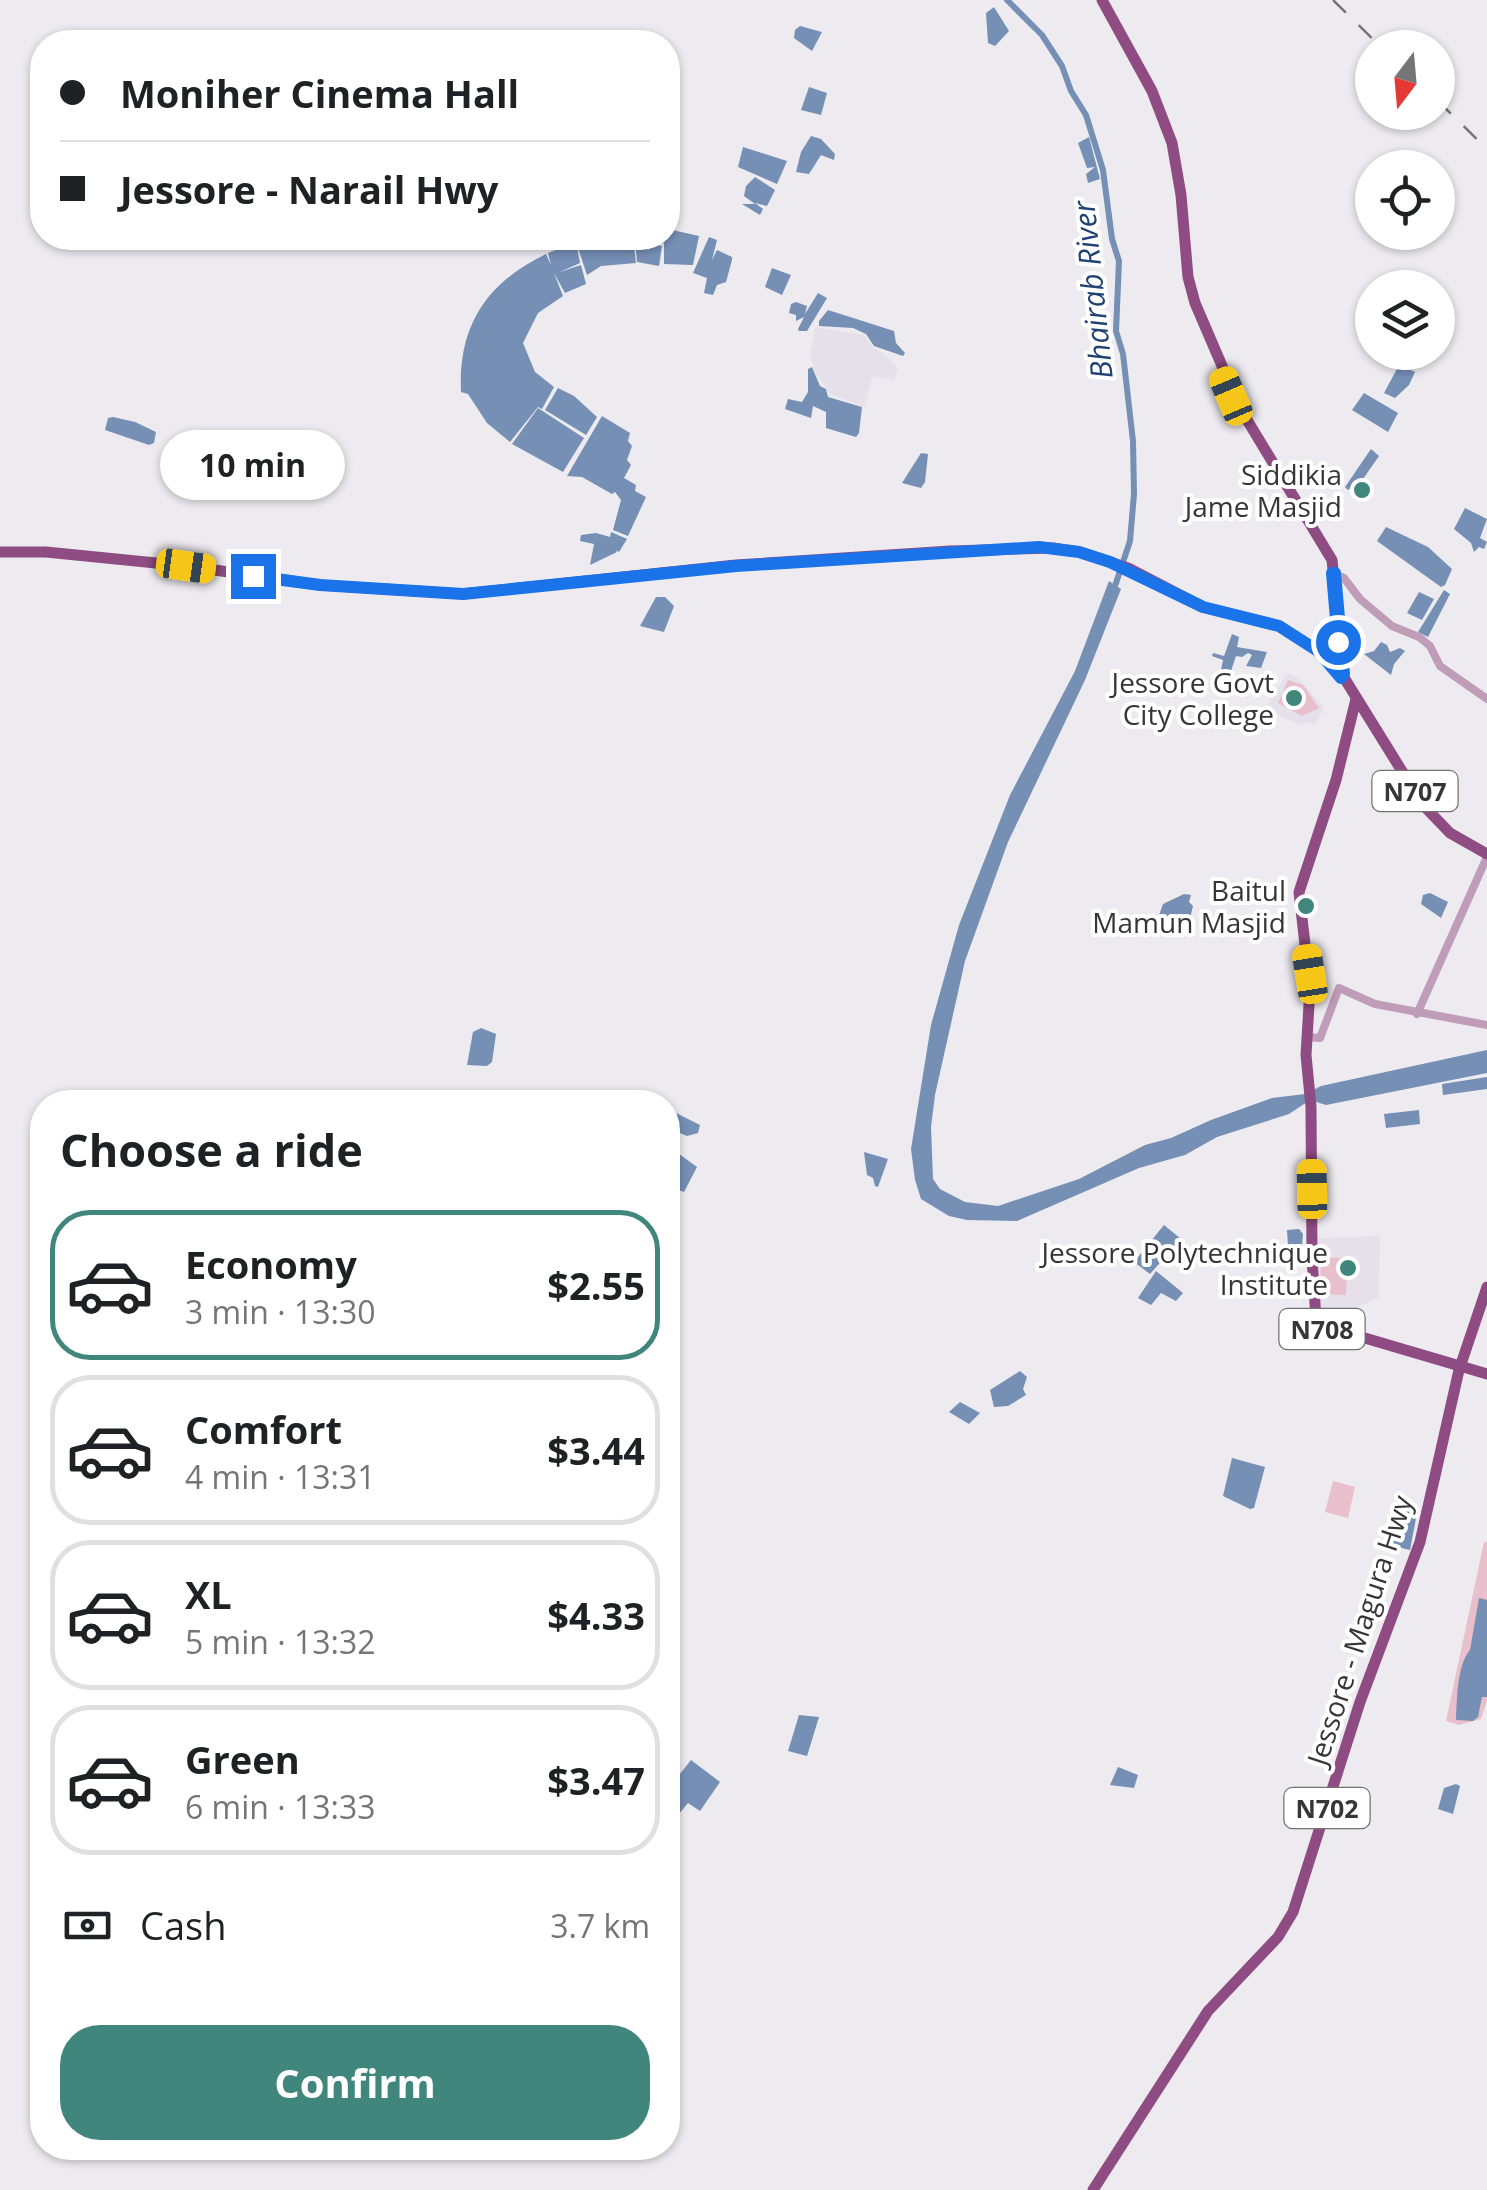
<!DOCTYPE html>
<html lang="en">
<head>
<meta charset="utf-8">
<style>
	:root { --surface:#fff; --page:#f2f2f2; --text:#202124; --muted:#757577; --line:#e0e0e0; --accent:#41867c }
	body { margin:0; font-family:"Open Sans",sans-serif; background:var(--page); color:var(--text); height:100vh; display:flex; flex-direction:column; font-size:38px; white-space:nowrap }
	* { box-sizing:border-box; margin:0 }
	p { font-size:32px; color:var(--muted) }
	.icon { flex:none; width:55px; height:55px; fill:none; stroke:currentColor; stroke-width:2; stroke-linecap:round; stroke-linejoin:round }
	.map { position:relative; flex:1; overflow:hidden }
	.details { position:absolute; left:30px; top:1090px; width:650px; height:1070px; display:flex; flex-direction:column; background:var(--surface); border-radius:40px; box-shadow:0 2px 8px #0004 }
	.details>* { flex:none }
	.banner { position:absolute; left:30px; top:30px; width:650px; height:220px; border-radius:40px; box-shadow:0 2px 8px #0004; display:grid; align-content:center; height:220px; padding:0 30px; background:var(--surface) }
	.needle { width:65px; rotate:196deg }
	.tools { position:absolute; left:1355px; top:30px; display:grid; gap:20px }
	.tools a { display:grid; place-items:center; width:100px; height:100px; border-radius:50%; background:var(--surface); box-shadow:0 2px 8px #0004; font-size:50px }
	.end { position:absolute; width:45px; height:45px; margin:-22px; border:12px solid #1a73e8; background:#fff; box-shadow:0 0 0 5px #fff }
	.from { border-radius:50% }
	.bubble { position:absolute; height:70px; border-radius:35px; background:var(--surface); box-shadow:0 2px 8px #0004; font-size:32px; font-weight:700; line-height:70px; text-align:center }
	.car { position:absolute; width:30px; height:60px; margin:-30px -15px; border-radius:12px; box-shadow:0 0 8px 2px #0007; background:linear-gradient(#f5c518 24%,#345 0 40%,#f5c518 0 76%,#345 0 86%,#f5c518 0) }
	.banner b { display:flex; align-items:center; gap:35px; height:95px; font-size:38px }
	.banner b+b { border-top:2px solid var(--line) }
	.banner i { width:25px; height:25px; background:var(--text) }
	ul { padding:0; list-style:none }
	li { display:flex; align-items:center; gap:30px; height:150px; margin:0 20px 15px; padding:0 10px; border:5px solid var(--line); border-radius:40px }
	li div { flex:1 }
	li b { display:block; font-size:38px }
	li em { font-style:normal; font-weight:700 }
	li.current { border-color:var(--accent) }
	li>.icon { width:90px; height:90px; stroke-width:1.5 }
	h2 { padding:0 30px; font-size:45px; line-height:120px }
	.pay { display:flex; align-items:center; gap:25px; height:110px; padding:0 30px; font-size:38px }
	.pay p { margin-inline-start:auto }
	.cta { display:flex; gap:20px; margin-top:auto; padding:20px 30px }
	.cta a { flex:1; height:115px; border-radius:40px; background:var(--accent); color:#fff; font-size:40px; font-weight:700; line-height:115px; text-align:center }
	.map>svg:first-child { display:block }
	.built { fill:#e6e0eb }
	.green { fill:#e9bfcb }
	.water { fill:#768fb5 }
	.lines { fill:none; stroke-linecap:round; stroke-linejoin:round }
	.river { stroke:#768fb5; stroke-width:6 }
	.tertiary { stroke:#bf9cb8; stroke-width:8 }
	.trunk { stroke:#8e4c82; stroke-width:11 }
	.rail { stroke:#757476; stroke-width:2.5; stroke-dasharray:18 18; stroke-linecap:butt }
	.route { stroke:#1a73e8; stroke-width:12 }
	.poi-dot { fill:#41867c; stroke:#fff; stroke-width:4 }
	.labels { text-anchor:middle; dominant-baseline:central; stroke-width:8; stroke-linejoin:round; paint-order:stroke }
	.shield { fill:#fff; stroke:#727273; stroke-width:2.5 }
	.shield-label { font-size:25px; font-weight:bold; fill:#363637 }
	.poi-label { font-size:28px; fill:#363637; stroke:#fff; text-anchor:end }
	.street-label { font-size:28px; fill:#363637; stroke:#fff }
	.water-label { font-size:30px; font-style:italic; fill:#204173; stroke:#fff }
</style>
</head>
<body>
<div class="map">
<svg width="1487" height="2190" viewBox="0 0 1487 2190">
	<rect width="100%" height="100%" fill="#edebef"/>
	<g class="built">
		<path d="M815,327l49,8 8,12 13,8 13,14 -4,11 -22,-4 -7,31 -35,-13 -15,-22 -5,-17z"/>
		<path d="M1287,673l12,5 25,30 -9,17 -10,-3 -4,3 -36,-16z"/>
		<path d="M1380,1236l-1,61 -54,26 -7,-13 -1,-72z"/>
	</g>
	<g class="green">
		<path d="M1288,680l15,5 16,23 -17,8 -24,-13z"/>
		<path d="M1321,1257l21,1v9l5,1 -1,27 -26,-1z"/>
		<path d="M1333,1481l22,6 -7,31 -23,-6z"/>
		<path d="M1484,1542h3v159l-6,18 -22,6 -13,-4z"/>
	</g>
	<g class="water">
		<path d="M994,7l15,24 -14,15 -7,-3 -2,-30z"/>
		<path d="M800,26l22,6 -10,19 -18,-13 1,-8z"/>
		<path d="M809,87l18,6 -6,22 -20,-5z"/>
		<path d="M811,136l10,3 14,15 -1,6 -13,-5 -12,19 -13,-2 5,-20z"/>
		<path d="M1089,137l11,42 -12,4 -2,-9 9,-7 -8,1 -9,-25z"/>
		<path d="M743,147l44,14 -10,23 -39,-17z"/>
		<path d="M755,177l20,13 -8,16 -12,-3 8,6 -3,6 -18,-11h13l-11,-8 2,-10z"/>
		<path d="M668,229l31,7 -6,29 -29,-1v-21l-15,-2 -1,-3h20z"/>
		<path d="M709,237l8,3 -5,20 5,-10 15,7v3l-6,22 -9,3 -4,10 -9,-2 3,-15 -14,-5z"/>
		<path d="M586,238h47l3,25 -35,3 -14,9 -11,-33 4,21 -20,9 21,-7 5,19 -21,9 -11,-20 9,23 -25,17 -15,30 12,29 19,15 -12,22 -4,-2 -28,35 -23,-19 -19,-29 -7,-2c-3,-66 25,-109 85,-138l5,11 -3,-12z"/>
		<path d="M635,238h11l2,13 2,-7 12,2 -3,20 -22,-4z"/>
		<path d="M772,268l19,7 -9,20 -17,-8z"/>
		<path d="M818,293l9,5 -20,33h-8l-1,-2 6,-12 -8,4v-6l-7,-2 2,-9 5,-2 11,4 -2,8z"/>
		<path d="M828,310l66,21 2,12 9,10 -2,3 -29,-10 -8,-12 -13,-6 -34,-2v-5z"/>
		<path d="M1399,365l16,7 -6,13 -14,13 -11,-5z"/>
		<path d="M812,367l8,19 6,3 2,8 34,10 -3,26 -3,4 -30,-9v-16l-13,-6 -2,12 -26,-9 3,-10 14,3 6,-10v-23z"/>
		<path d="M558,388l16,8 23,21 -11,18 -41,-25z"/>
		<path d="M1364,393l34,20 -10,19 -36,-22z"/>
		<path d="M538,408l46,30 -21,34 -51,-28z"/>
		<path d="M602,416l28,17 -2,8 4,5 -5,14 4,5 -7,13 12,7 -1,6 11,6 -18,39 -15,-6 8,-30 -6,-8 -3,2 -30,-17 -15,-1z"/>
		<path d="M113,417l22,5 21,10 -2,11 -5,2 -44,-15 3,-12z"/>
		<path d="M1371,449l8,7 -23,33 -4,-2 -4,3 -3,-3z"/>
		<path d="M921,453l7,1 -3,28 -4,6 -19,-5z"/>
		<path d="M1465,508l22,11 -7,19 7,4 -3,7 -5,-2 -5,5 -3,-9 -17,-14z"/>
		<path d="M1386,527l42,20 24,22 -7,16 -4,2 -64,-46z"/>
		<path d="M611,532l16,7 -8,13 -3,-2 1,2 -27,13 4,-21 -14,-3 1,-6 15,-2 14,4z"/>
		<path d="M1109,581l12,8 -36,91 -77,162 -43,119 -30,134 -4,32 2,52 7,10 25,13 33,4 81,-27 66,-34 26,-7 40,-18 61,-22 33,-4 16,-8 166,-36v23l-161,32 -16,-5 -21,14 -72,23 -32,18 -46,13 -122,53 -50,-1 -18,-4 -28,-17 -6,-19 -4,-31 20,-124 28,-100 51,-130 65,-124z"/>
		<path d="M1444,590l6,4 -22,43 -10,-5z"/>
		<path d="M1419,592l15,7 -12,21 -15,-7z"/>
		<path d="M656,597h9l9,9 -10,26 -24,-6z"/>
		<path d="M1232,634l7,3 -2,10 30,5 -6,16 -15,-2 6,-11 -4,-2 -6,4 -6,-1 -5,15 -10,-1 2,-10 -11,-4 1,-3 11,3z"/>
		<path d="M1381,642l6,3 3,7 10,-4 5,3 -11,13 -3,11 -27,-21 10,-3z"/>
		<path d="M1430,893l18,9 -7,16 -20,-14 2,-9z"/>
		<path d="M1184,894l7,1 -2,7 4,4 -6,26 -15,-3 -15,-8 6,-17z"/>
		<path d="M481,1028l15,6 -4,28 -5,4 -20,-1 6,-33z"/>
		<path d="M1487,1077v12l-44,6 -1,-11z"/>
		<path d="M668,1109l32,16 -2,8 -11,3 -19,-8z"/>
		<path d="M1419,1110l1,14 -34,4 -2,-14z"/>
		<path d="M671,1148l26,19 -13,25 -16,-6v-30z"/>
		<path d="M864,1152l24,7 -10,28 -3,-1 -2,-8 -6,-3z"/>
		<path d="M1164,1225l17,14 -31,35 -16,-12z"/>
		<path d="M1299,1229l4,5 -2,25 -12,2 -2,-31z"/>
		<path d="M1156,1271l27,22 -7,8 -15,-8 -10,12 -13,-7z"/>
		<path d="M1020,1371l7,6 -4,12 3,6 -18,11 -14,1 -4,-17z"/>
		<path d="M960,1402l20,11 -11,11 -20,-12z"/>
		<path d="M1232,1458l33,9 -11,41 -4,1 -27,-13z"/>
		<path d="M1394,1507l23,6 -7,37 -25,-6z"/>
		<path d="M1479,1598l8,2v97h-5l-4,20 -5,4 -17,-1c1,-21 1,-55 14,-70z"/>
		<path d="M799,1715l20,2 -12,39 -19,-5z"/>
		<path d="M691,1760l29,22 -20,29 -12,-8 -18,22 -2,-36z"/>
		<path d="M1118,1767l20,8 -4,13 -24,-3z"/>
		<path d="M1456,1784l4,2 -7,28 -15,-5 6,-21z"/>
	</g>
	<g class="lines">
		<path class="river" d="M1007,0l35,35 20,31 9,25 15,24 17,55 9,69 7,22 -3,70 7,23 10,87 1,53 -4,47 -17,51"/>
		<g class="tertiary">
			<path d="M1332,573l12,5 16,21 32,27 27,11 11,9 10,20 47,33"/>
			<path d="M1417,1014l70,-157"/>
			<path d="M1307,1037l13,1 19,-50 36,16 112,21"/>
		</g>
		<g class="trunk">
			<path d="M1102,0l50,91 20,52 9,52 7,82 7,26 46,107 91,150 11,113"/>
			<path d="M0,552h46l140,14 134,19 143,9 273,-29 214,-14 103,-3 26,4 49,16 75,39 76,19 39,25 20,22"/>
			<path d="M1343,676l80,129 27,28 37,21"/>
			<path d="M1356,699l-20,81 -37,112 11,96 -4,67 5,52 1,151 4,61 8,7 163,48"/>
			<path d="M1093,2190l115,-179 70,-74 15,-25 67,-210 60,-160 39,-172 28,-83"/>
		</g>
		<g class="rail">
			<path d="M1333,0l49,48"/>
			<path d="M1438,101l49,48"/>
		</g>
	</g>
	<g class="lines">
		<path class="route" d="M253,576l67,9 143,9 273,-28 303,-19 40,5 31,10 93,45 76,19 39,25 23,27 3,-4 -9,-101h-3l6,69"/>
	</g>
	<g class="poi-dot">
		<circle cx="1362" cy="490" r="10"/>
		<circle cx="1294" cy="698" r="10"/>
		<circle cx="1306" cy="906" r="10"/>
		<circle cx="1348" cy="1268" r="10"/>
	</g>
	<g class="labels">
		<g class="shield">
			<rect x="1372.5" y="771" width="85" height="40" rx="8"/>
			<rect x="1279.5" y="1309" width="85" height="40" rx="8"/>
			<rect x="1284.5" y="1788" width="85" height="40" rx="8"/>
		</g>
		<g class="shield-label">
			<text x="1415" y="791">N707</text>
			<text x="1322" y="1329">N708</text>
			<text x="1327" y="1808">N702</text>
		</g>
		<g class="poi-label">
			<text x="1342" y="474">Siddikia<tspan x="1342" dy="32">Jame Masjid</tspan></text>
			<text x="1274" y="682">Jessore Govt<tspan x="1274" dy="32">City College</tspan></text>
			<text x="1286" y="890">Baitul<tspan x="1286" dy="32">Mamun Masjid</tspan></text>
			<text x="1328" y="1252">Jessore Polytechnique<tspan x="1328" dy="32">Institute</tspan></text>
		</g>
		<g class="street-label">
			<text transform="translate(1359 1630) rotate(-72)">Jessore - Magura Hwy</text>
		</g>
		<g class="water-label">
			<text transform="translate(1092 290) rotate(-96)">Bhairab River</text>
		</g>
	</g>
</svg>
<div class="tools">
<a><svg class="needle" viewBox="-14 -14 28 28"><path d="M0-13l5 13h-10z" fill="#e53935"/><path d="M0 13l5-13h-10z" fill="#757577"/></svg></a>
<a><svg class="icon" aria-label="locate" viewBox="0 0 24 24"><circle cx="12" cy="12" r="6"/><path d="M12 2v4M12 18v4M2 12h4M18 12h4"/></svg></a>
<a><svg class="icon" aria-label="layers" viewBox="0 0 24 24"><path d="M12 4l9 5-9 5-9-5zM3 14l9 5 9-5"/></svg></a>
</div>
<i class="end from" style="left:1338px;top:642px"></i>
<i class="end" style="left:253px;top:576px"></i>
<div class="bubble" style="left:160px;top:430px;width:185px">10 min</div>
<i class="car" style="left:1231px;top:396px;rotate:337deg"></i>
<i class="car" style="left:186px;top:566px;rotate:98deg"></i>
<i class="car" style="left:1310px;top:974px;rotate:351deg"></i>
<i class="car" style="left:1312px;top:1189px;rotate:359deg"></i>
<div class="banner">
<b><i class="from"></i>Moniher Cinema Hall</b>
<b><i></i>Jessore - Narail Hwy</b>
</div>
<section class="details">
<h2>Choose a ride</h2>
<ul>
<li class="current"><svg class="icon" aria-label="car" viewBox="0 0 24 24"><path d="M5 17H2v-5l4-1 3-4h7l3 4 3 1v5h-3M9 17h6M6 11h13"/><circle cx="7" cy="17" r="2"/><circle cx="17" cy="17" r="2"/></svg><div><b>Economy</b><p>3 min · 13:30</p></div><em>$2.55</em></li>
<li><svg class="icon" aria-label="car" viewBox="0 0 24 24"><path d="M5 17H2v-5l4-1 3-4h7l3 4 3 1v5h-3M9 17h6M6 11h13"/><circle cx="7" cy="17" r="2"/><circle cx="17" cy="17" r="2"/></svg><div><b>Comfort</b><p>4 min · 13:31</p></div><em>$3.44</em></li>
<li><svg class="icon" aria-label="car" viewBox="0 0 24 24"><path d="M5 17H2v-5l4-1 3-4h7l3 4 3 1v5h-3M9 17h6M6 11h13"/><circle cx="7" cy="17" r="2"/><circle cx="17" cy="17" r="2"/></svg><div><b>XL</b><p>5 min · 13:32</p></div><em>$4.33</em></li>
<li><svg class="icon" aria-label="car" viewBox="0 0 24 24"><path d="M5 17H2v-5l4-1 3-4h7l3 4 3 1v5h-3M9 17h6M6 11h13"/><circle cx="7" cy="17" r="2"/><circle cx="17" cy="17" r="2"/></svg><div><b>Green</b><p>6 min · 13:33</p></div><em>$3.47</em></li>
</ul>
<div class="pay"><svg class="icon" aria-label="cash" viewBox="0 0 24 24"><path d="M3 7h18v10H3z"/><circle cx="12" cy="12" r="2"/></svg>Cash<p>3.7 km</p></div>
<div class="cta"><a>Confirm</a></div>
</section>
</div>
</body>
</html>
